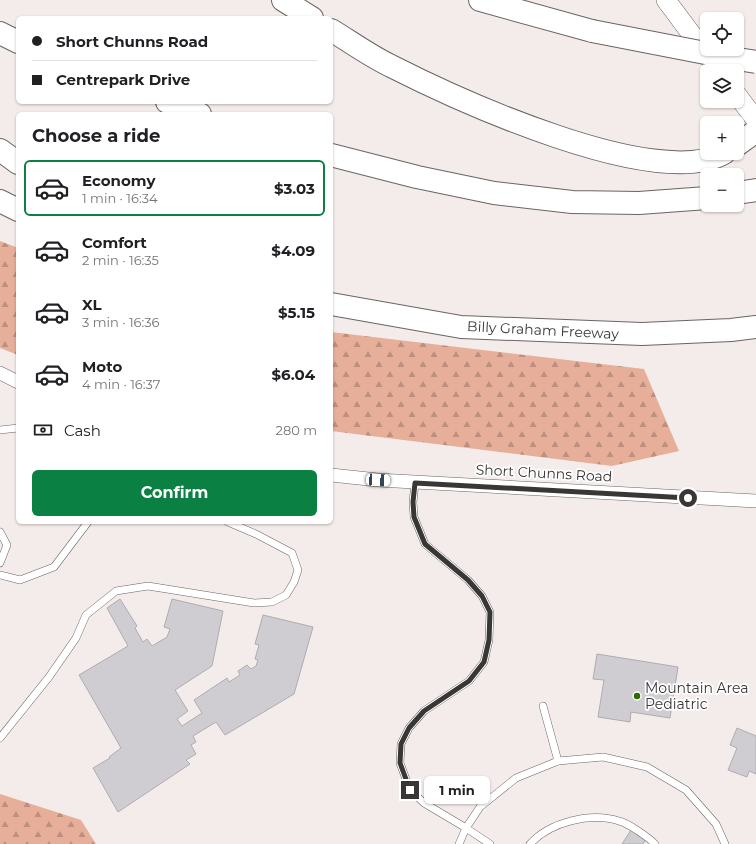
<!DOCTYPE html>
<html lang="en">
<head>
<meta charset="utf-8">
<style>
	:root { --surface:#fff; --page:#f6f6f6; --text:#202124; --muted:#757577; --line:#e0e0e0; --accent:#0b8043 }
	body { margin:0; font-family:Montserrat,sans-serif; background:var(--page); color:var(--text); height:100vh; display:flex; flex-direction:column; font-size:15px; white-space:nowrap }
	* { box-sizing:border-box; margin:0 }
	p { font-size:13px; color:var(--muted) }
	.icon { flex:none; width:22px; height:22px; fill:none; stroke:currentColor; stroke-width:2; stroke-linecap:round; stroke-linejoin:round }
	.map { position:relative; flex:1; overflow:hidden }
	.side { position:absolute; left:16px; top:112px; width:317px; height:412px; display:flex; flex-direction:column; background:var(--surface); border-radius:6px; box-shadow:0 1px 3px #0004 }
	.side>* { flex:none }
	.top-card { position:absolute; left:16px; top:16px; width:317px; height:88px; border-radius:6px; box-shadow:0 1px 3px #0004; display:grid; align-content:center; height:88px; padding:0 16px; background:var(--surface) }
	.tools { position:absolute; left:700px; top:12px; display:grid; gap:8px }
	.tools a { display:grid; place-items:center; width:44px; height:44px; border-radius:6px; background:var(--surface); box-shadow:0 1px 3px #0004; font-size:20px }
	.end { position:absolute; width:18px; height:18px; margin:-9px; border:5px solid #393736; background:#fff; box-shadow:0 0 0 2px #fff }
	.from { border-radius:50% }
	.bubble { position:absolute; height:28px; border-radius:6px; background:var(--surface); box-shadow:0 1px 3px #0004; font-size:13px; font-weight:700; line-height:28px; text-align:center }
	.car { position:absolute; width:12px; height:24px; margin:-12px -6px; border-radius:5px; box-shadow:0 0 3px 1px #0007; background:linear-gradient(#fff 24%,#345 0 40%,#fff 0 76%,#345 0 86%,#fff 0) }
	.top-card b { display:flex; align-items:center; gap:14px; height:38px; font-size:15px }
	.top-card b+b { border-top:1px solid var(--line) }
	.top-card i { width:10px; height:10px; background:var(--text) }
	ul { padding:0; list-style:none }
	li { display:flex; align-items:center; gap:12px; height:56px; margin:0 8px 6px; padding:0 8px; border:2px solid transparent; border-radius:6px }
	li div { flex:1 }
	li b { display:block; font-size:15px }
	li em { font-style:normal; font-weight:700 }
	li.active { border-color:var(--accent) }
	li>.icon { width:36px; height:36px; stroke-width:1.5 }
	h2 { padding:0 16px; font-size:18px; line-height:48px }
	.pay { display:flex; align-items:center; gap:10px; height:44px; padding:0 16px; font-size:15px }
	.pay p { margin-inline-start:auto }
	.button { display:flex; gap:8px; margin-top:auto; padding:8px 16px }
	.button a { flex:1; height:46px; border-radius:6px; background:var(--accent); color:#fff; font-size:16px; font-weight:700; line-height:46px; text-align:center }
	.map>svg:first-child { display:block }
	.forest { fill:url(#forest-firs) }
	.building { fill:#cfcdd2; stroke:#afacb1 }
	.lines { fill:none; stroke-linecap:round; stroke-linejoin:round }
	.lane-casing { stroke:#6a6563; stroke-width:8 }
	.street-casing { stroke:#6a6563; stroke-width:14 }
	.secondary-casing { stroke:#6a6563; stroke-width:20 }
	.highway-casing { stroke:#6a6563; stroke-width:24 }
	.lane { stroke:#fff; stroke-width:7 }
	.street { stroke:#fff; stroke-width:13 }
	.secondary { stroke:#fff; stroke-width:19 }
	.highway { stroke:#fff; stroke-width:22 }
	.highway-bridge-casing { stroke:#6a6563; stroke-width:24; stroke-linecap:butt }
	.highway-bridge { stroke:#fff; stroke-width:22 }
	.route { stroke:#393736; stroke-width:5 }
	.poi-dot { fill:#2c6d03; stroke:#fff; stroke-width:1.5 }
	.labels { text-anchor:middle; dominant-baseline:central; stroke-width:3.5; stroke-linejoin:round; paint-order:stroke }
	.street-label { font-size:14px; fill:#393736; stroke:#fff }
	.poi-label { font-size:14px; fill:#393736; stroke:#fff; text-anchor:start }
</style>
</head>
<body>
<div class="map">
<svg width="756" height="844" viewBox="0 0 756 844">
	<defs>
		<pattern id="forest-firs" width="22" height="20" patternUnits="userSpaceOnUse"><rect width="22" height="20" fill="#e7af99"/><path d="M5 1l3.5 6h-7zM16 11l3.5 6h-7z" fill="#bc8f7e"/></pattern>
	</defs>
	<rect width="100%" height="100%" fill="#f3ecea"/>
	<g class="forest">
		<path d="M0,241l18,7v107l-18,-7z"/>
		<path d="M331,332l313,37 35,82 -67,15 -281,-35z"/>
		<path d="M0,794l81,26 15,24h-96z"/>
	</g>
	<g class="building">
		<path d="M120,599l17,27 -2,2 8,14 4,-3 5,7 15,-9 3,-8 -6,-2 8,-28 51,12 -11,55 -37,24 13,21 -11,8 5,7 20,-13 -8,-13 33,-22 2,4 11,-7 -2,-4 9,-6 4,4 5,-3 2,-6 -3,-1 4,-14 -4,-1 8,-29 50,12 -19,67 -69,41 -9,-13 -23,14 3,6 -5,3 5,9 -10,6 4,4 -72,48 -25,-44 17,-10 -1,-1 12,-9 -42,-73 49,-29 -21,-38z"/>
		<path d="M597,654l81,13 -8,51 -39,-6 -1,10 -32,-5 6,-37 -11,-1z"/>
		<path d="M737,728l19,8v38l-7,-3 -2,6 -19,-7 9,-22 -7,-3z"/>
		<path d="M631,830l15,9 -3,5h-21z"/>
	</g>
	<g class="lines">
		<defs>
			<g id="lane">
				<path d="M0,430l18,-2"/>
				<path d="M415,483l-2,19 1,15 11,27 43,36 14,16 8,16 -1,28 -5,22 -15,19 -45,30 -15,17 -8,16 -1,19 10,27 14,13 42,25 24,16"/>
				<path d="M0,532l7,13 -7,18"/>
				<path d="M0,575l20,5 34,-13 34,-45"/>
				<path d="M543,706l15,55"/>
				<path d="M0,738l49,-61 27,-39 10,-23 30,-24 32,-5 106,17 18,-1 14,-7 8,-13 4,-12 -6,-17 -36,-19 -28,-12"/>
				<path d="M459,844l7,-16 14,-21 36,-29 42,-17 45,-4 44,10 39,23 30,34 9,20"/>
				<path d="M530,844c20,-22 60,-32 89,-23 9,2 29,16 36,23"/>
			</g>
			<g id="street">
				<path d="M0,373l18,9"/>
				<path d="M331,475l47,5 378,21"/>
			</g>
			<g id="secondary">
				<path d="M666,0l53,71"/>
				<path d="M737,95l19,25"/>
			</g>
			<g id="highway">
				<path d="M283,0l29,18"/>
				<path d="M480,0l112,31"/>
				<path d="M331,30c20,12 39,26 60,36 65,33 266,126 333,87"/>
				<path d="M0,33l18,9"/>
				<path d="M167,102l33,12"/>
				<path d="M737,145l19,-14"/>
				<path d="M0,150l18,13"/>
				<path d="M331,155l86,22 77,16 78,9 67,1 68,-5"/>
				<path d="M737,193l19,-3"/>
				<path d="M0,201l18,9"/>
				<path d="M331,304l130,23 181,7 89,-4 25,-3"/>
			</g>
		</defs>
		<use href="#lane" class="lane-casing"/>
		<use href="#street" class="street-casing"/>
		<use href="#secondary" class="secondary-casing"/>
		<use href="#highway" class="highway-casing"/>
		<use href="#lane" class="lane"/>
		<use href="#street" class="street"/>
		<use href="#secondary" class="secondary"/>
		<use href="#highway" class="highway"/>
		<defs>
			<path id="highway-bridge" d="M592,31l139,27 25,4"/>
		</defs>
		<use href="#highway-bridge" class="highway-bridge-casing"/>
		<use href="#highway-bridge" class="highway-bridge"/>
	</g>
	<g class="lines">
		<path class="route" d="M410,790l-10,-27 1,-19 8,-16 15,-17 45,-30 15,-19 5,-22 1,-28 -8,-16 -14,-16 -43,-36 -11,-27 -1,-15 2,-19 273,15"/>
	</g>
	<circle class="poi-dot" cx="637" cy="696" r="4"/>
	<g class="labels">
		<g class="street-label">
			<text transform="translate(543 330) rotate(3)">Billy Graham Freeway</text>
			<text transform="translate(544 473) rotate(3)">Short Chunns Road</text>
		</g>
		<g class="poi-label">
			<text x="645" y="688">Mountain Area<tspan x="645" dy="16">Pediatric</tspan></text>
		</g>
	</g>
</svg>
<div class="tools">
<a><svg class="icon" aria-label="locate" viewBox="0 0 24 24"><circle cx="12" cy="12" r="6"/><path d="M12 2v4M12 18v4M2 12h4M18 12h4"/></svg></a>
<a><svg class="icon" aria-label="layers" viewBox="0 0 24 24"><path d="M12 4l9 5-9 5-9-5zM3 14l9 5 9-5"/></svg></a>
<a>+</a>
<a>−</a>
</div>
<i class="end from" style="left:688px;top:498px"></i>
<i class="end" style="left:410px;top:790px"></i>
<div class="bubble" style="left:424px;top:776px;width:66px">1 min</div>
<i class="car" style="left:378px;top:480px;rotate:93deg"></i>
<div class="top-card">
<b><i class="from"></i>Short Chunns Road</b>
<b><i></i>Centrepark Drive</b>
</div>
<section class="side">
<h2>Choose a ride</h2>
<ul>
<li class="active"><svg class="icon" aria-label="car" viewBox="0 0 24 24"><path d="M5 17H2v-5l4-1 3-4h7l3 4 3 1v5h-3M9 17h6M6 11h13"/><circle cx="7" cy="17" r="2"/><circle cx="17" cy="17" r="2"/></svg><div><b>Economy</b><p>1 min · 16:34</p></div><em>$3.03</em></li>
<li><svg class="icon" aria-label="car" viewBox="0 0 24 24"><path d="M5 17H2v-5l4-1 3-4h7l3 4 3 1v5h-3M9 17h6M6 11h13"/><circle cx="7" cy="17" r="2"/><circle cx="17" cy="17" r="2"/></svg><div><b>Comfort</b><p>2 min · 16:35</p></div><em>$4.09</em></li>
<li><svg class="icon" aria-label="car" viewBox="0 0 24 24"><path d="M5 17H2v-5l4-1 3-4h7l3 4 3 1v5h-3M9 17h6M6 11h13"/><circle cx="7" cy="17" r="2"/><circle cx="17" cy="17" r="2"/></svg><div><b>XL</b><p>3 min · 16:36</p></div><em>$5.15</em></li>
<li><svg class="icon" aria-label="car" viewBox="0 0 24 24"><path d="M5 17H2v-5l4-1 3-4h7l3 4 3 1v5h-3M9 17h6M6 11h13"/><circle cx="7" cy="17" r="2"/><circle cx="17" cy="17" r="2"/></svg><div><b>Moto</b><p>4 min · 16:37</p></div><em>$6.04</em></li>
</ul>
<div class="pay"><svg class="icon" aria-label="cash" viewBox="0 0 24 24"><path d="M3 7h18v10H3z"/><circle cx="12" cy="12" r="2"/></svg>Cash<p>280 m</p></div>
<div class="button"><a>Confirm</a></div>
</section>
</div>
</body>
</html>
